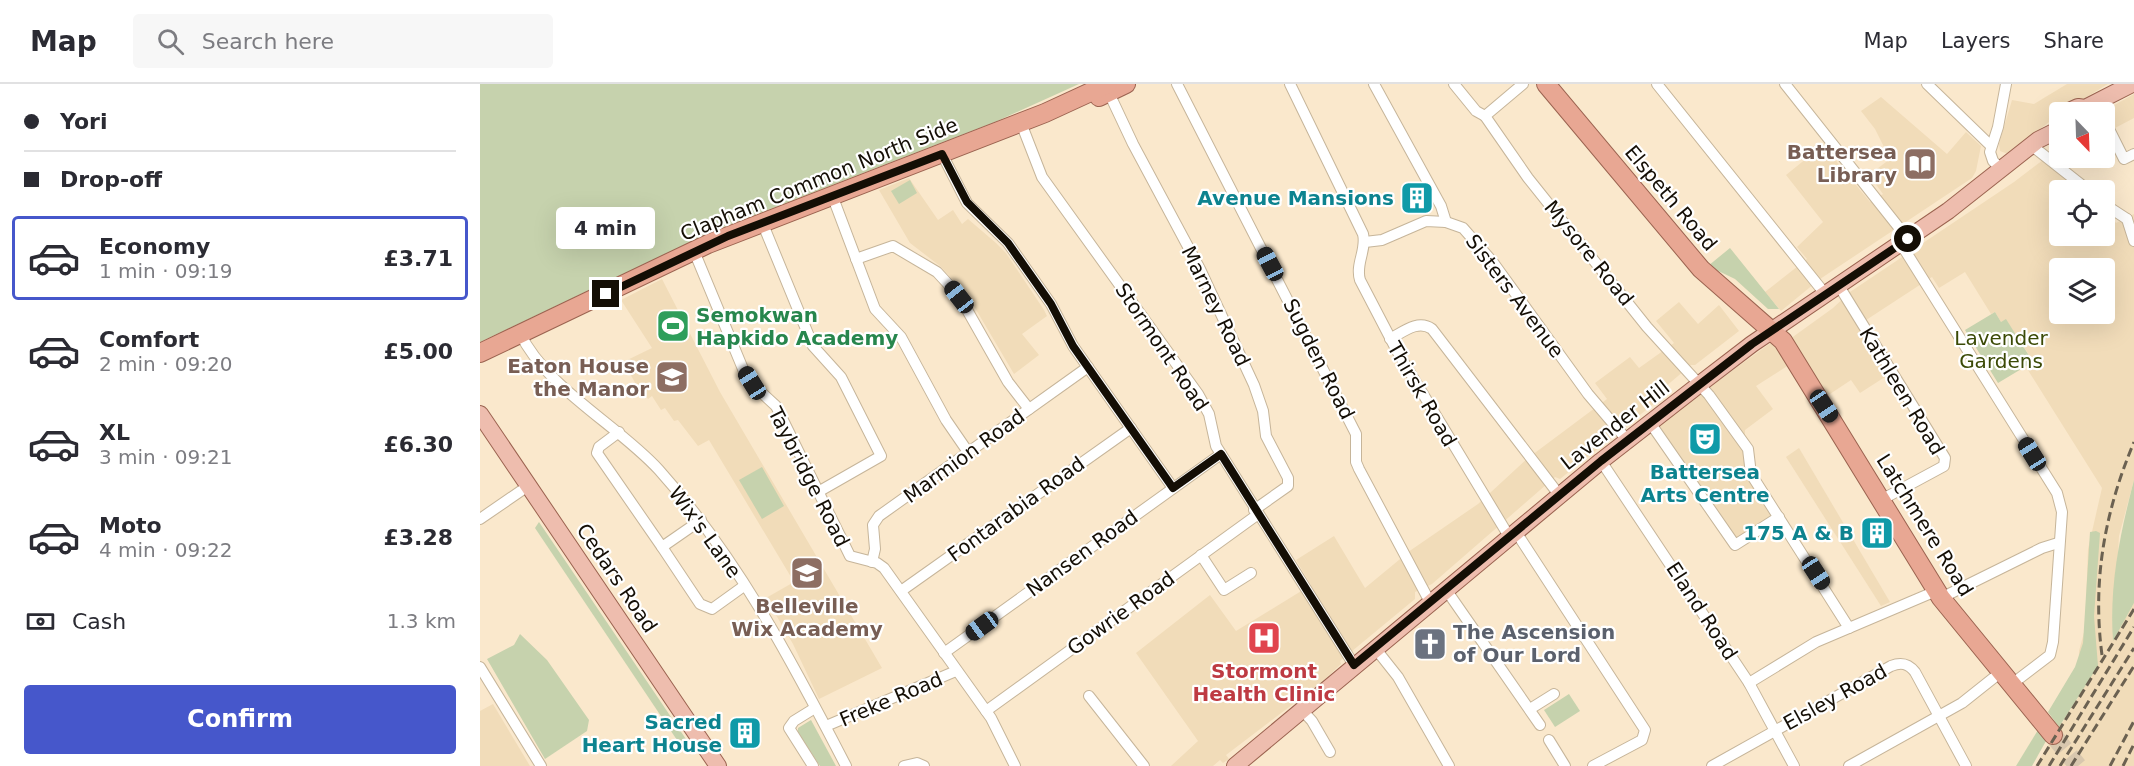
<!DOCTYPE html>
<html lang="en">
<head>
<meta charset="utf-8">
<style>
	:root { --surface:#fff; --page:#f7f7f7; --text:#2b2b33; --muted:#7c7c81; --line:#e1e1e2; --accent:#4657cb }
	body { margin:0; font-family:"DejaVu Sans",sans-serif; background:var(--page); color:var(--text); height:100vh; display:flex; flex-direction:column; font-size:22px; white-space:nowrap }
	* { box-sizing:border-box; margin:0 }
	p { font-size:20px; color:var(--muted) }
	.icon { flex:none; width:33px; height:33px; fill:none; stroke:currentColor; stroke-width:2; stroke-linecap:round; stroke-linejoin:round }
	.map { position:relative; flex:1; overflow:hidden }
	.drawer { display:flex; flex-direction:column; background:var(--surface); width:480px }
	.drawer>* { flex:none }
	.banner { display:grid; align-content:center; height:132px; padding:0 24px; background:var(--surface) }
	.needle { width:39px; rotate:157deg }
	.tools { position:absolute; left:1569px; top:18px; display:grid; gap:12px }
	.tools a { display:grid; place-items:center; width:66px; height:66px; border-radius:6px; background:var(--surface); box-shadow:0 6px 24px #0002; font-size:30px }
	.end { position:absolute; width:27px; height:27px; margin:-14px; border:8px solid #140e05; background:#fff; box-shadow:0 0 0 3px #fff }
	.from { border-radius:50% }
	.bubble { position:absolute; height:42px; border-radius:6px; background:var(--surface); box-shadow:0 6px 24px #0002; font-size:20px; font-weight:700; line-height:42px; text-align:center }
	.car { position:absolute; width:18px; height:36px; margin:-18px -9px; border-radius:8px; box-shadow:0 0 4px 2px #0007; background:linear-gradient(#222 24%,#8ab4d8 0 40%,#222 0 76%,#8ab4d8 0 86%,#222 0) }
	.banner b { display:flex; align-items:center; gap:21px; height:57px; font-size:22px }
	.banner b+b { border-top:2px solid var(--line) }
	.banner i { width:15px; height:15px; background:var(--text) }
	ul { padding:0; list-style:none }
	li { display:flex; align-items:center; gap:18px; height:84px; margin:0 12px 9px; padding:0 12px; border:3px solid transparent; border-radius:6px }
	li div { flex:1 }
	li b { display:block; font-size:22px }
	li em { font-style:normal; font-weight:700 }
	li.current { border-color:var(--accent) }
	li>.icon { width:54px; height:54px; stroke-width:1.5 }
	.pay { display:flex; align-items:center; gap:15px; height:66px; padding:0 24px; font-size:22px }
	.pay p { margin-inline-start:auto }
	.action { display:flex; gap:12px; margin-top:auto; padding:12px 24px }
	.action a { flex:1; height:69px; border-radius:6px; background:var(--accent); color:#fff; font-size:24px; font-weight:700; line-height:69px; text-align:center }
	header { display:flex; align-items:center; gap:36px; box-sizing:border-box; height:84px; padding:0 30px; background:var(--surface); border-bottom:2px solid var(--line) }
	header strong { font-size:28px }
	nav { display:flex; gap:33px; margin-inline-start:auto; font-size:21px }
	.search { width:420px; height:54px; background:var(--page); display:flex; align-items:center; gap:15px; box-sizing:border-box; padding:0 21px; border-radius:6px; color:var(--muted); font-size:22px }
	main { display:flex; flex:1; min-height:0 }
	.map>svg:first-child { display:block }
	.built { fill:#f1dcb9; fill-rule:evenodd }
	.green { fill:#c6d2ad }
	.lines { fill:none; stroke-linecap:round; stroke-linejoin:round }
	.trunk-tunnel { stroke:#d8c7ae; stroke-width:18; stroke-dasharray:18 9; stroke-linecap:butt }
	.minor-casing { stroke:#c6b59a; stroke-width:12 }
	.primary-casing { stroke:#9b6350; stroke-width:18 }
	.trunk-casing { stroke:#9b6350; stroke-width:20 }
	.minor { stroke:#fff; stroke-width:10 }
	.primary { stroke:#eebdae; stroke-width:16 }
	.trunk { stroke:#e8a793; stroke-width:18 }
	.rail { stroke:#6b6151; stroke-width:3; stroke-dasharray:9 4.5; stroke-linecap:butt }
	.route { stroke:#140e05; stroke-width:8 }
	.labels { text-anchor:middle; dominant-baseline:central; stroke-width:4.5; stroke-linejoin:round; paint-order:stroke }
	.education-label { font-size:20px; font-weight:bold; fill:#785e54; stroke:#fff; text-anchor:end }
	.street-label { font-size:20px; fill:#140e05; stroke:#fff }
	.culture-label { font-size:20px; font-weight:bold; fill:#0d838f; stroke:#fff; text-anchor:end }
	.leisure-label { font-size:20px; font-weight:bold; fill:#27864d; stroke:#fff; text-anchor:start }
	.park-label { font-size:20px; fill:#3b4a06; stroke:#fff }
	.worship-label { font-size:20px; font-weight:bold; fill:#5b616d; stroke:#fff; text-anchor:start }
	.health-label { font-size:20px; font-weight:bold; fill:#be3a42; stroke:#fff }
</style>
</head>
<body>
<header>
<strong>Map</strong>
<div class="search"><svg class="icon" aria-label="search" viewBox="0 0 24 24"><circle cx="10" cy="10" r="6"/><path d="M15 15l6 6"/></svg>Search here</div>
<nav><a>Map</a><a>Layers</a><a>Share</a></nav>
</header>
<main>
<section class="drawer">
<div class="banner">
<b><i class="from"></i>Yori</b>
<b><i></i>Drop-off</b>
</div>
<ul>
<li class="current"><svg class="icon" aria-label="car" viewBox="0 0 24 24"><path d="M5 17H2v-5l4-1 3-4h7l3 4 3 1v5h-3M9 17h6M6 11h13"/><circle cx="7" cy="17" r="2"/><circle cx="17" cy="17" r="2"/></svg><div><b>Economy</b><p>1 min · 09:19</p></div><em>£3.71</em></li>
<li><svg class="icon" aria-label="car" viewBox="0 0 24 24"><path d="M5 17H2v-5l4-1 3-4h7l3 4 3 1v5h-3M9 17h6M6 11h13"/><circle cx="7" cy="17" r="2"/><circle cx="17" cy="17" r="2"/></svg><div><b>Comfort</b><p>2 min · 09:20</p></div><em>£5.00</em></li>
<li><svg class="icon" aria-label="car" viewBox="0 0 24 24"><path d="M5 17H2v-5l4-1 3-4h7l3 4 3 1v5h-3M9 17h6M6 11h13"/><circle cx="7" cy="17" r="2"/><circle cx="17" cy="17" r="2"/></svg><div><b>XL</b><p>3 min · 09:21</p></div><em>£6.30</em></li>
<li><svg class="icon" aria-label="car" viewBox="0 0 24 24"><path d="M5 17H2v-5l4-1 3-4h7l3 4 3 1v5h-3M9 17h6M6 11h13"/><circle cx="7" cy="17" r="2"/><circle cx="17" cy="17" r="2"/></svg><div><b>Moto</b><p>4 min · 09:22</p></div><em>£3.28</em></li>
</ul>
<div class="pay"><svg class="icon" aria-label="cash" viewBox="0 0 24 24"><path d="M3 7h18v10H3z"/><circle cx="12" cy="12" r="2"/></svg>Cash<p>1.3 km</p></div>
<div class="action"><a>Confirm</a></div>
</section>
<div class="map">
<svg width="1654" height="682" viewBox="0 0 1654 682">
	<rect width="100%" height="100%" fill="#fae8cc"/>
	<g class="built">
		<path d="M1587,0h41l-46,28 -54,42 -8,-3 -1,-7 13,-44 22,4z"/>
		<path d="M1654,10v24l-19,10 -10,14 -1,-30h-2z"/>
		<path d="M1401,13l66,57 19,-22 15,14 -5,25 -4,7 -152,101 -39,32 -16,-19 42,-33 -10,-12 26,-25 -37,-47 37,-30 47,57 13,-8 -14,-19 21,-16 -15,-30 -14,-18z"/>
		<path d="M1563,76l42,30h-25v46h44l1,-28 11,15 18,-9v266l-15,56 -6,104 21,-37v163h-99l43,-68 1,-47 6,-22 3,-80 14,-61 -76,-121 7,-6 -27,-41 -5,2 -6,-10 -4,2 -26,-42 -26,16 -7,-11 -72,47 29,48 -4,5 -25,16 -9,-13 -24,16 -37,-57 43,-31 17,-16 164,-110zM1580,184h44v46h-44z"/>
		<path d="M429,94l29,42 15,-10 9,14 6,-5 28,24 10,10 38,57 3,6 -25,18 17,21 -25,19 -46,-78 -28,-30 -30,-23 -31,-53z"/>
		<path d="M182,195l58,113 162,276 -63,31 -26,-55 -27,-46 28,-16 -85,-142 -11,6 -20,-26 -4,1 -9,-13 -4,2 -9,-14 -4,3 -5,-7 4,-3 -5,-6 -5,3 -8,-14 -6,3 -5,-7 1,-4 33,-16 -31,-48z"/>
		<path d="M1199,218l19,22 21,-19 20,26 -44,34h-4l-33,28 3,5 -101,81 -5,-2 -123,107 -17,8v7l-75,62 1,3 -19,18 -96,73 3,4 -6,4 -3,-3 -7,6h-42l27,-25 -62,-88 74,-58 26,36 75,-46 -15,-25 38,-24 31,52 46,-38 67,-46 50,-46 79,-59 -12,-16 35,-26 9,11 35,-25 -18,-22z"/>
		<path d="M1292,258l20,21 -36,23 17,23 -28,21v11l1,18 29,55 -36,25 -6,-1 -76,-113z"/>
		<path d="M1319,364l91,154 -9,4 -95,-149z"/>
		<path d="M13,620l37,62h-50v-55z"/>
	</g>
	<g class="green">
		<path d="M0,0h599l-84,38 -279,108 -236,112z"/>
		<path d="M430,96l7,13 -18,11 -8,-13z"/>
		<path d="M1250,164l49,61h-11l-33,-30 -27,-13z"/>
		<path d="M1515,228l6,10 5,-3 27,43 -35,21 -33,-53z"/>
		<path d="M282,383l22,39 -22,13 -23,-39z"/>
		<path d="M1654,396v123l-21,38c-4,-56 7,-107 21,-161z"/>
		<path d="M59,438l155,229 -9,1 -150,-224z"/>
		<path d="M1616,447l4,2 -6,83 4,50 -39,61 -11,-15 27,-45 8,-24 7,-111z"/>
		<path d="M40,550l27,26 42,60 -2,11 -42,28 -58,-100 27,-14z"/>
		<path d="M1089,610l11,17 -25,16 -11,-17z"/>
		<path d="M331,636l25,46h-16l-22,-33v-5z"/>
		<path d="M1558,646l8,11 -14,25h-16z"/>
	</g>
	<g class="lines">
		<path class="trunk-tunnel" d="M1573,651l25,31"/>
		<defs>
			<g id="minor">
				<path d="M697,0l179,350v28l3,7 72,135"/>
				<path d="M810,0l73,150c4,16 -8,30 -3,46l37,71 113,187"/>
				<path d="M894,0l67,122 5,16"/>
				<path d="M974,0l22,27 9,5"/>
				<path d="M1043,0l-38,32 43,62 119,149 62,68 39,54 3,25 98,154"/>
				<path d="M1177,0l169,211"/>
				<path d="M1305,0l123,155"/>
				<path d="M1447,0l63,61"/>
				<path d="M629,9l24,51 67,125 54,116 9,26 3,25 22,42v8l-34,24"/>
				<path d="M1624,35l20,40 10,-5"/>
				<path d="M541,39l21,54 156,217 11,20 7,32 138,219"/>
				<path d="M1551,61l57,45"/>
				<path d="M462,70l25,49 41,40 43,61 22,42 100,142"/>
				<path d="M1521,85l-8,-8 -3,-9 8,-25 8,-43"/>
				<path d="M352,111l43,114 26,28 45,83 22,32"/>
				<path d="M1624,120l23,15"/>
				<path d="M1647,135l7,22"/>
				<path d="M282,138l51,124 28,31 40,79 -63,36"/>
				<path d="M885,158l17,-2 44,-19 20,1 17,6 29,33 96,133 40,47"/>
				<path d="M1421,160l156,249 5,19 -9,130 -3,13 -38,29"/>
				<path d="M214,167l49,118 8,14 25,23 74,150 27,7 7,5 107,150 24,48"/>
				<path d="M376,175l37,-13 44,26 12,13 17,23 42,74 21,27"/>
				<path d="M1359,202l106,172 -1,8 -63,34"/>
				<path d="M40,249c26,55 98,92 139,137 78,87 134,193 187,296"/>
				<path d="M910,255c13,-7 28,-20 42,-10l128,167"/>
				<path d="M1171,340l84,121 44,-28"/>
				<path d="M139,348l-20,15 -2,6 65,94 39,-27"/>
				<path d="M1121,377l148,222 45,83"/>
				<path d="M0,435l48,-33"/>
				<path d="M1036,448l129,198 -3,10 -49,26"/>
				<path d="M182,463l38,57 12,5 32,-23"/>
				<path d="M721,471l23,35 27,-17"/>
				<path d="M392,478l3,-13 -2,-24 6,-9 209,-149"/>
				<path d="M421,507l230,-163"/>
				<path d="M967,507l93,134"/>
				<path d="M1461,514l101,-50 16,-5"/>
				<path d="M895,564l23,29 51,89"/>
				<path d="M464,569l277,-199"/>
				<path d="M0,583l61,99"/>
				<path d="M1269,599l67,-41 120,-51"/>
				<path d="M609,612l55,70"/>
				<path d="M1050,625l24,-15"/>
				<path d="M822,626l10,11 18,31"/>
				<path d="M506,627l271,-196"/>
				<path d="M346,642l130,-55"/>
				<path d="M1069,656l16,26"/>
				<path d="M333,682l-24,-38 5,-7 21,-13"/>
				<path d="M424,682l13,-3 7,3"/>
				<path d="M1232,682l179,-100c10,-4 17,-3 24,6l51,94"/>
				<path d="M1369,682l113,-63 39,-31"/>
			</g>
			<g id="primary">
				<path d="M1587,28l11,-5 7,1 47,-24"/>
				<path d="M0,330l238,352"/>
				<path d="M755,682l366,-305 104,-81 47,-36 196,-133 90,-71 22,-11"/>
			</g>
			<g id="trunk">
				<path d="M1066,0l155,185 82,72 158,257 112,137"/>
				<path d="M619,13l27,-13"/>
				<path d="M0,269l228,-109 337,-131 63,-29"/>
			</g>
		</defs>
		<use href="#minor" class="minor-casing"/>
		<use href="#primary" class="primary-casing"/>
		<use href="#trunk" class="trunk-casing"/>
		<use href="#minor" class="minor"/>
		<use href="#primary" class="primary"/>
		<use href="#trunk" class="trunk"/>
		<g class="rail">
			<path d="M1622,571c-10,-75 3,-144 32,-213"/>
			<path d="M1557,682l97,-157"/>
			<path d="M1569,682l85,-139"/>
			<path d="M1580,682l74,-118"/>
			<path d="M1591,682l63,-100"/>
			<path d="M1630,682l24,-45"/>
			<path d="M1643,682l11,-22"/>
		</g>
	</g>
	<g class="lines">
		<path class="route" d="M126,210l122,-58 214,-82 25,48 41,41 43,61 22,42 100,142 48,-34 133,211 247,-204 151,-117 156,-105"/>
	</g>
	<defs>
		<symbol id="library-square" viewBox="-11 -11 22 22"><rect x="-9" y="-9" width="18" height="18" rx="4" fill="#8d6e63" stroke="#fff"/><path d="M-6-4Q-3-5.5-.7-3.5V5Q-3 3-6 4ZM6-4Q3-5.5 .7-3.5V5Q3 3 6 4Z" fill="#fff"/></symbol>
		<symbol id="building-square" viewBox="-11 -11 22 22"><rect x="-9" y="-9" width="18" height="18" rx="4" fill="#0f9aa8" stroke="#fff"/><path d="M-4-6H4V6H1V3H-1V6H-4ZM-2.5-4.3h1.7v1.8h-1.7ZM.8-4.3h1.7v1.8H.8ZM-2.5-1h1.7V.8h-1.7ZM.8-1h1.7V.8H.8Z" fill="#fff"/></symbol>
		<symbol id="stadium-square" viewBox="-11 -11 22 22"><rect x="-9" y="-9" width="18" height="18" rx="4" fill="#2e9e5b" stroke="#fff"/><path d="M0-5a6.5 5 0 1 0 0 10a6.5 5 0 1 0 0-10ZM-3.5-1.8h7v3.6h-7Z" fill="#fff"/></symbol>
		<symbol id="school-square" viewBox="-11 -11 22 22"><rect x="-9" y="-9" width="18" height="18" rx="4" fill="#8d6e63" stroke="#fff"/><path d="M0-5L7-2L0 1L-7-2ZM-4 1L0 2.5L4 1V4Q0 6-4 4Z" fill="#fff"/></symbol>
		<symbol id="theatre-square" viewBox="-11 -11 22 22"><rect x="-9" y="-9" width="18" height="18" rx="4" fill="#0f9aa8" stroke="#fff"/><path d="M-5-5.5Q0-4 5-5.5V0Q5 5 0 6Q-5 5-5 0ZM-3.3-2.5H-1v1.5H-3.3ZM1-2.5H3.3v1.5H1ZM-2.8 1Q0 5.5 2.8 1Z" fill="#fff"/></symbol>
		<symbol id="hospital-square" viewBox="-11 -11 22 22"><rect x="-9" y="-9" width="18" height="18" rx="4" fill="#e0444e" stroke="#fff"/><path d="M-5-5h3v3.5h4V-5h3V5h-3V1.5h-4V5h-3Z" fill="#fff"/></symbol>
		<symbol id="church-square" viewBox="-11 -11 22 22"><rect x="-9" y="-9" width="18" height="18" rx="4" fill="#6b7280" stroke="#fff"/><path d="M-1.2-6h2.4v3.5h3.3v2.4h-3.3V6h-2.4V-.1h-3.3v-2.4h3.3Z" fill="#fff"/></symbol>
	</defs>
	<g fill-rule="evenodd">
		<use href="#library-square" x="1421" y="61" width="38" height="38"/>
		<use href="#building-square" x="918" y="95" width="38" height="38"/>
		<use href="#stadium-square" x="174" y="223" width="38" height="38"/>
		<use href="#school-square" x="173" y="274" width="38" height="38"/>
		<use href="#theatre-square" x="1206" y="336" width="38" height="38"/>
		<use href="#building-square" x="1378" y="430" width="38" height="38"/>
		<use href="#school-square" x="308" y="470" width="38" height="38"/>
		<use href="#hospital-square" x="765" y="535" width="38" height="38"/>
		<use href="#church-square" x="931" y="541" width="38" height="38"/>
		<use href="#building-square" x="246" y="630" width="38" height="38"/>
	</g>
	<g class="labels">
		<g class="education-label">
			<text x="1417" y="68">Battersea<tspan x="1417" dy="23">Library</tspan></text>
			<text x="169" y="282">Eaton House<tspan x="169" dy="23">the Manor</tspan></text>
			<text x="327" y="522" text-anchor="middle">Belleville<tspan x="327" dy="23">Wix Academy</tspan></text>
		</g>
		<g class="street-label">
			<text transform="translate(339 95) rotate(-22)">Clapham Common North Side</text>
			<text transform="translate(1191 114) rotate(50)">Elspeth Road</text>
			<text transform="translate(1109 169) rotate(51)">Mysore Road</text>
			<text transform="translate(1035 212) rotate(53)">Sisters Avenue</text>
			<text transform="translate(736 222) rotate(64)">Marney Road</text>
			<text transform="translate(682 263) rotate(56)">Stormont Road</text>
			<text transform="translate(839 275) rotate(63)">Sugden Road</text>
			<text transform="translate(1422 307) rotate(59)">Kathleen Road</text>
			<text transform="translate(942 310) rotate(60)">Thirsk Road</text>
			<text transform="translate(1135 341) rotate(-38)">Lavender Hill</text>
			<text transform="translate(484 372) rotate(-36)">Marmion Road</text>
			<text transform="translate(329 393) rotate(63)">Taybridge Road</text>
			<text transform="translate(536 425) rotate(-36)">Fontarabia Road</text>
			<text transform="translate(1445 441) rotate(58)">Latchmere Road</text>
			<text transform="translate(225 448) rotate(54)">Wix's Lane</text>
			<text transform="translate(602 469) rotate(-36)">Nansen Road</text>
			<text transform="translate(137 494) rotate(56)">Cedars Road</text>
			<text transform="translate(1222 527) rotate(57)">Eland Road</text>
			<text transform="translate(641 529) rotate(-36)">Gowrie Road</text>
			<text transform="translate(1355 613) rotate(-29)">Elsley Road</text>
			<text transform="translate(411 615) rotate(-23)">Freke Road</text>
		</g>
		<g class="culture-label">
			<text x="914" y="114">Avenue Mansions</text>
			<text x="1225" y="388" text-anchor="middle">Battersea<tspan x="1225" dy="23">Arts Centre</tspan></text>
			<text x="1374" y="449">175 A &amp; B</text>
			<text x="242" y="638">Sacred<tspan x="242" dy="23">Heart House</tspan></text>
		</g>
		<g class="leisure-label">
			<text x="216" y="231">Semokwan<tspan x="216" dy="23">Hapkido Academy</tspan></text>
		</g>
		<g class="park-label">
			<text x="1521" y="254">Lavender<tspan x="1521" dy="23">Gardens</tspan></text>
		</g>
		<g class="worship-label">
			<text x="973" y="548">The Ascension<tspan x="973" dy="23">of Our Lord</tspan></text>
		</g>
		<g class="health-label">
			<text x="784" y="587">Stormont<tspan x="784" dy="23">Health Clinic</tspan></text>
		</g>
	</g>
</svg>
<div class="tools">
<a><svg class="needle" viewBox="-14 -14 28 28"><path d="M0-13l5 13h-10z" fill="#e53935"/><path d="M0 13l5-13h-10z" fill="#7c7c81"/></svg></a>
<a><svg class="icon" aria-label="locate" viewBox="0 0 24 24"><circle cx="12" cy="12" r="6"/><path d="M12 2v4M12 18v4M2 12h4M18 12h4"/></svg></a>
<a><svg class="icon" aria-label="layers" viewBox="0 0 24 24"><path d="M12 4l9 5-9 5-9-5zM3 14l9 5 9-5"/></svg></a>
</div>
<i class="end from" style="left:1428px;top:155px"></i>
<i class="end" style="left:126px;top:210px"></i>
<div class="bubble" style="left:76px;top:123px;width:99px">4 min</div>
<i class="car" style="left:790px;top:180px;rotate:332deg"></i>
<i class="car" style="left:479px;top:213px;rotate:322deg"></i>
<i class="car" style="left:272px;top:299px;rotate:328deg"></i>
<i class="car" style="left:1344px;top:322px;rotate:146deg"></i>
<i class="car" style="left:1552px;top:370px;rotate:328deg"></i>
<i class="car" style="left:1336px;top:489px;rotate:147deg"></i>
<i class="car" style="left:502px;top:542px;rotate:234deg"></i>
</div>
</main>
</body>
</html>
